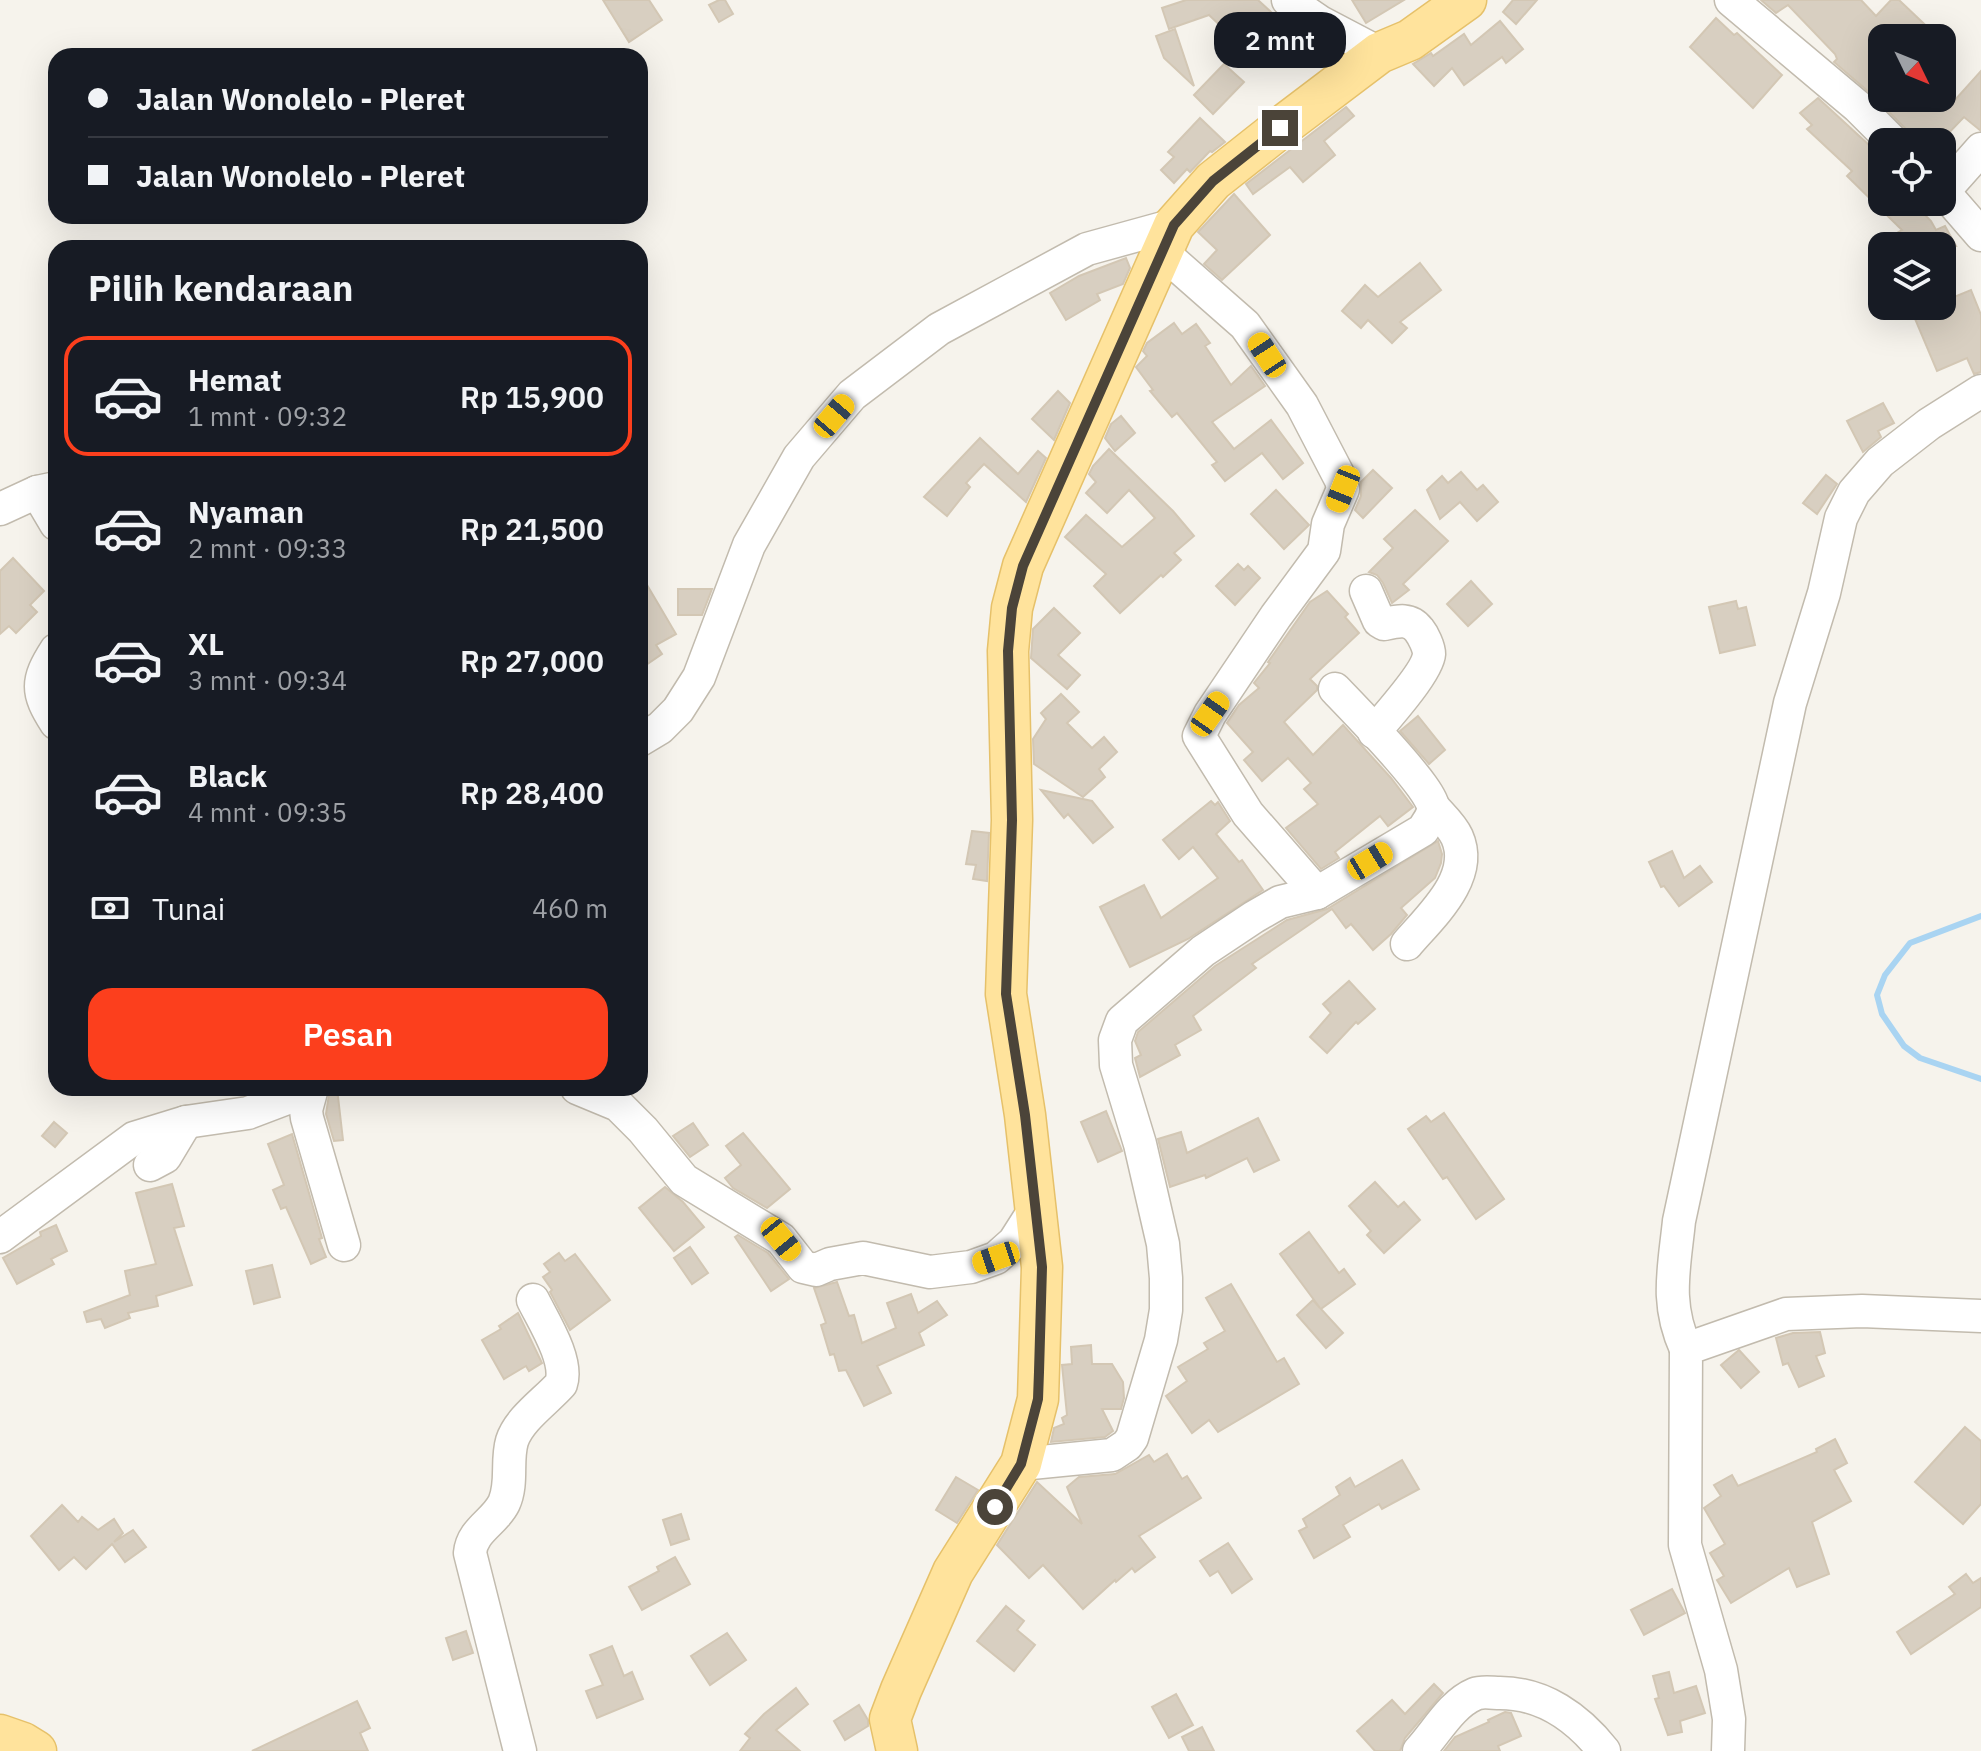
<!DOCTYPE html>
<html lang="id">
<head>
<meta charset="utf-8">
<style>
	:root { --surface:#171b24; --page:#20242c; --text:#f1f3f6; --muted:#9ea1a6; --line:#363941; --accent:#fc3f1d }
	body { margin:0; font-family:"IBM Plex Sans",sans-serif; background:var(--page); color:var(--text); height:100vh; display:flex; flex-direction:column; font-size:30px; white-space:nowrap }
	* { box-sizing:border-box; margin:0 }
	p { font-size:26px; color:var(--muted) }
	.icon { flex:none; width:44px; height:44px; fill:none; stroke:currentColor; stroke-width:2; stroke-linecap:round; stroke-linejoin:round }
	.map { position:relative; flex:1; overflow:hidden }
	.panel { position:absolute; left:48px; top:240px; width:600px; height:856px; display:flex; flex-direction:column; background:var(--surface); border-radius:24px; box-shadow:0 8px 32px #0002 }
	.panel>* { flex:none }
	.guide { position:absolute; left:48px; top:48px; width:600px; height:176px; border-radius:24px; box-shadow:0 8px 32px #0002; display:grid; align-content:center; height:176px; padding:0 40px; background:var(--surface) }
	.needle { width:52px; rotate:133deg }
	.tools { position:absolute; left:1868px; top:24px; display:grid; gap:16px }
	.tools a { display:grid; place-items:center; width:88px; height:88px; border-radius:16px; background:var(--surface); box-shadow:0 8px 32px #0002; font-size:40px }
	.end { position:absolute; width:36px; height:36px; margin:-18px; border:10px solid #4b4439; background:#fff; box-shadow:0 0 0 4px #fff }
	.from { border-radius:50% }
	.bubble { position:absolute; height:56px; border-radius:24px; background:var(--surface); box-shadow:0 8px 32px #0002; font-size:26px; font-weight:600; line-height:56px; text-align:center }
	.car { position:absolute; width:24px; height:48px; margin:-24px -12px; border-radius:10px; box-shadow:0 0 6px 2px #0007; background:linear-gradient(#f5c518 24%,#345 0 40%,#f5c518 0 76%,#345 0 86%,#f5c518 0) }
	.guide b { display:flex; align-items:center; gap:28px; height:76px; font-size:30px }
	.guide b+b { border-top:2px solid var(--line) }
	.guide i { width:20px; height:20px; background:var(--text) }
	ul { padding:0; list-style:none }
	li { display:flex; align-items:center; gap:24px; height:120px; margin:0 16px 12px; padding:0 24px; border:4px solid transparent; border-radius:24px }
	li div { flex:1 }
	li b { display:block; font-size:30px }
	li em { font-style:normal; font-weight:600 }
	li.on { border-color:var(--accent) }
	li>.icon { width:72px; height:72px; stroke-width:1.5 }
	h2 { padding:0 40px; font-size:36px; line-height:96px }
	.pay { display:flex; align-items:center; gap:20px; height:88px; padding:0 40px; font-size:30px }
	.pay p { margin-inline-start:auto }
	.button { display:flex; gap:16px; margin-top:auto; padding:16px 40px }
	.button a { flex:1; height:92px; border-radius:24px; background:var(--accent); color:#fff; font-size:32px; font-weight:600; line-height:92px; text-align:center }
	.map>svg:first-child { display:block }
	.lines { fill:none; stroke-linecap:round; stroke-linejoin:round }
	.stream { stroke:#a9d4f2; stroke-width:6 }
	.building { fill:#d8cfc1; stroke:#d3c7b4; stroke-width:2 }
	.minor-casing { stroke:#c2bbae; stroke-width:35 }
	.major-casing { stroke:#e6c16a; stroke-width:43 }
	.minor { stroke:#fff; stroke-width:32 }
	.major { stroke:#ffe39c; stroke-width:40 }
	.route { stroke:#4b4439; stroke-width:10 }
</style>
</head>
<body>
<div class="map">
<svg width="1981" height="1751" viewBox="0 0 1981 1751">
	<rect width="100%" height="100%" fill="#f6f3ec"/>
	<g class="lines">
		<path class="stream" d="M1981,916l-71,27 -25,32 -8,20 5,19 22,32 16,12 61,21"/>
	</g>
	<g class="building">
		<path d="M603,0h46l13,20 -33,22z"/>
		<path d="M719,0h6l8,14 -14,8 -10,-17z"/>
		<path d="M1186,0h72l27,25 2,-3 25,17 -21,23 -25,-23 -6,6 -25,-24 -9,10 -17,-16 -40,14 -7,-21z"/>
		<path d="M1352,0h52l-38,23z"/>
		<path d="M1513,0h24l-21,24 -13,-12z"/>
		<path d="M1761,0h100l15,16 15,-16h8l40,38h-57v60h52l12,12 35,-39v60l-17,-14 -24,25h-28l-6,-13 -36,-36 -36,-31 3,-3 -2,-5 -47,-49 -12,8z"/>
		<path d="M1716,18l18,17 3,-2 45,42 -29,33 -63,-61z"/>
		<path d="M1500,21l23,28 -17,14 -4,-6 -38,28 -12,-17 -18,18 -21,-22 18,-11 2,3 31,-22 7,11z"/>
		<path d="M1175,29l19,57 -30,-28 -8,-22z"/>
		<path d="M1224,64l20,18 -31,32 -19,-19z"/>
		<path d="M1818,98l64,59v45h30l19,19 5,9 9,-4 11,20h-82l28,-16 -55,-54 5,-5 -45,-42 5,-4 -12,-12z"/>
		<path d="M1346,107l8,9 -30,25 11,14 -32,27 -13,-15 -37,27 -7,-10z"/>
		<path d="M1200,118l25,24 -13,10 -2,-1 -20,21 -3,-3 -13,14 -13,-13 13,-13 -6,-5z"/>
		<path d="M1234,194l36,41 -48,45 -18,-16 13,-14 -19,-18z"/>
		<path d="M1126,258l4,10 -7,16 -26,10 3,6 -34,20 -16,-27 29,-17z"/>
		<path d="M1420,263l21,27 -41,32 7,6 -15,15 -24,-23 -7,8 -19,-17 23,-26 13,12z"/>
		<path d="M1971,290l10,25v57l-7,2 -7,-16 -30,13 -24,-57 19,-8h10v-4z"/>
		<path d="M1174,323l8,11 14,-10 14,19 -5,3 26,39 20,-19 14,20 -53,36 22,27 37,-29 32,43 -20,16 -21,-26 -37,28 -13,-16 5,-3 -40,-49 -5,4 -22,-26 3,-1 -17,-23 11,-11 -4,-5 4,-8z"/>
		<path d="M1058,391l12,12 -16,37 -22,-21z"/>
		<path d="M1883,403l11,20 -16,8 3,6 -18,15 -16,-31z"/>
		<path d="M1121,416l14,17 -20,18 -10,-13 6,-14z"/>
		<path d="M980,438l38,36 20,-23 8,7 -20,44 -42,-38 -18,19 4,4 -23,29 -23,-19z"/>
		<path d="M1109,449l64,62 21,25 -20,17 7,7 -18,17 -2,-2 -41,38 -26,-27 12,-12 -41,-37 21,-22 36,32 33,-29 -26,-28 -22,23 -21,-20 10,-11 -7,-8 4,-8z"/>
		<path d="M1373,470l19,18 -29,30 -8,-8 6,-14v-14z"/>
		<path d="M1461,472l16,18 6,-5 15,17 -21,19 -17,-19 -20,17 -13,-29 15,-14 6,7z"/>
		<path d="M1826,475l11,9 -20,30 -14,-11z"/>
		<path d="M1276,490l33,35 -25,24 -33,-35z"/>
		<path d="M1415,510l33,31 -45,43 6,6 -17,13 -9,-20 -6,-8 -8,-3 24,-24 -9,-9z"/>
		<path d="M13,558l31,33 -14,14 7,7 -21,21 -7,-7 -9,8v-63z"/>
		<path d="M1238,564l6,6 4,-4 12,12 -25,27 -19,-19z"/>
		<path d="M640,573l36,61 -20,11 6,9 -22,15z"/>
		<path d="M1471,581l21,23 -24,22 -21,-22z"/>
		<path d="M678,589h34l-10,26h-24z"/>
		<path d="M1327,591l21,23 -3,3 14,16 -49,46 7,7v4l-33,32 29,33 30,-30 48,53 22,29 -25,19 -8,-10 -45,36 4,6 -18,11 -35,-41 32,-24 -14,-15 7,-6 -23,-25 -26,23 -18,-21 9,-8 -26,-29 12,-18 20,-17 -5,-5 16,-20 -2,-1 42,-60z"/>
		<path d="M1736,601l2,8 8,-2 9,38 -35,8 -11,-46z"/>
		<path d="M1054,608l26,25 -22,22 22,20 -13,14 -36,-31 2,-29z"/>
		<path d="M1061,694l18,18 -12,11 25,25 12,-11 13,15 -18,17 6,8 -22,20 -49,-33 -1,-25 13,-20 -5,-6z"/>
		<path d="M1418,716l27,34 -16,14 -29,-33z"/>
		<path d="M1041,790l51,11 21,26 -20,16 -25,-29 -4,4z"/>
		<path d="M1211,801l4,4 3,-3 12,19 -14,13 23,28 3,-2 21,30 -75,49 -58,28 -30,-60 44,-22 17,33 57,-40 -25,-31 -14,12 -16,-19z"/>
		<path d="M972,831l17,2 -2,48 -14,-2 3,-14 -10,-1z"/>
		<path d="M1438,841l4,13 -1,9 -6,15 -34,30 6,7 -16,19 -18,16 -22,-26 -5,4 -14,-19 -80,55 4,4 -63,48 8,14 -26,15 5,10 -40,22 -5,-19 6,-3 -6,-14 3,-9 77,-66 72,-46 40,-11z"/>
		<path d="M1672,851l12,27 16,-12 12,16 -33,24 -15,-20 -3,1 -12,-25z"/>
		<path d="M1349,981l26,28 -17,15 -2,-2 -29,31 -17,-16 21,-24 -8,-9z"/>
		<path d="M330,1088h7l6,52 -9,1 -8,-27z"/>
		<path d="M1106,1111l16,40 -24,11 -17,-40z"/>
		<path d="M1444,1113l60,86 -28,20 -29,-42 -4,2 -35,-50 18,-13 5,6z"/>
		<path d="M1258,1118l21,42 -25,12 -7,-14 -41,20 -1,-3 -35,12 -12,-48 23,-7 6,21z"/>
		<path d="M54,1122l13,11 -12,14 -13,-11z"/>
		<path d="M693,1123l15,22 -18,12 -17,-21z"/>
		<path d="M743,1133l47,56 -23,19 -34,-20 -8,-10 16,-13 -15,-19z"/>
		<path d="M292,1134l30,104 -3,1 7,18 -15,7 -25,-57 -5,2 -8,-19 11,-5 -16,-41z"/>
		<path d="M1375,1182l23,25 6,-5 16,18 -36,33 -17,-18 4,-4 -22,-25z"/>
		<path d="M172,1184l12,42 -10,2 18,57 -36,11 2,10 -30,7 2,5 -25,10 -4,-9 -14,3 -3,-10 46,-17 -5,-24 31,-7 -20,-71z"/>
		<path d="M665,1187l18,15 21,25 -30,24 -35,-43z"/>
		<path d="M56,1225l11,26 -16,8 3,5 -37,20 -14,-26 38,-22 -1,-4z"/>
		<path d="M1309,1232l30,41 5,-4 11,15 -34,25 22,24 -17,15 -29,-33 16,-15 7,8 -40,-54z"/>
		<path d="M738,1235l30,18 21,26 -18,12 -36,-54z"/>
		<path d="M690,1247l18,26 -16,11 -18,-26z"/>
		<path d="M559,1253l6,8 10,-7 35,46 -40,30 -20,-38 2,-2 -9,-13 7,-5 -6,-8z"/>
		<path d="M272,1265l8,32 -26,7 -8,-33z"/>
		<path d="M837,1282l12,34 5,-1 8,28 34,-15 -9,-25 24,-9 7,19 19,-12 10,14 -28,18 5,12 -47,21 14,27 -27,13 -18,-36 -7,1 -5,-17 -4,1 -9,-30 5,-2 -12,-35z"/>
		<path d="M1231,1284l46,78 7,-4 15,26 -81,48 -9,-12 -17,13 -26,-37 21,-15 -9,-14 30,-18 -4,-6 21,-12 -19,-33z"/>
		<path d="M518,1313l24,50 -13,8 -3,-5 -22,13 -22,-39 19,-11 -2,-3z"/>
		<path d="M1820,1332l5,21 -9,3 8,20 -25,11 -11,-24 -5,2 -7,-27 17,-5z"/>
		<path d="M1091,1345l1,19h20l11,18 1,16 -3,11h-19l11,22 -8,6 -54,5 3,-14 10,-4 -2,-6 5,-3 -5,-50 10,-1 -1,-17z"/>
		<path d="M1739,1350l20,22 -18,16 -20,-23z"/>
		<path d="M1965,1427l16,14v63l-18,20 -48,-42z"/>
		<path d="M1835,1439l12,24 -13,7 17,31 -39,21 17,52 -32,13 -8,-19 -58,35 -14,-23 7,-4 -14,-23 15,-9 -21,-36 17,-12 -7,-11 18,-10 6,11 79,-34 -1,-3z"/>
		<path d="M1167,1454l15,25 5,-3 14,22 -62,38 16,21 -20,15 -3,-4 -16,14 -1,-2 -32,29 -40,-44 -14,13 -32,-33 40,-63 45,42 -15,-37 12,-10 36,-3 34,-19 5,7z"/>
		<path d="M1402,1460l17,29 -37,20 -3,-5 -36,21 7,12 -36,21 -15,-27 8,-4 -4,-8 37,-24 -4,-8 14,-9 5,9z"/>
		<path d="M956,1477l22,13 -21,33 -21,-13z"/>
		<path d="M62,1505l16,17 4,-5 16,13 16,-11 9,14 -9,9 19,-12 13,17 -21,15 -13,-18 -26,25 -12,-12 -15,13 -28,-34z"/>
		<path d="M681,1514l8,25 -18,6 -8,-25z"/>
		<path d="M1228,1543l24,36 -20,14 -14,-22 -8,5 -10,-15z"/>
		<path d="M675,1557l15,27 -48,26 -13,-23 30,-16 -2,-4z"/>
		<path d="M1966,1574l7,9 8,-5v29l-70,47 -14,-22 58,-38 -6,-7z"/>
		<path d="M1672,1589l13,24 -41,22 -13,-25z"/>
		<path d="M1006,1606l18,15 -7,9 18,15 -21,26 -37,-30z"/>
		<path d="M466,1631l7,22 -20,7 -7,-22z"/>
		<path d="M727,1633l19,27 -36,25 -19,-29z"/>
		<path d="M612,1646l12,30 8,-4 11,27 -46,19 -11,-27 17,-6 -13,-30z"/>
		<path d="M1669,1672l5,21 22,-7 9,27 -25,8 2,11 -14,3 -13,-36 4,-1 -6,-22z"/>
		<path d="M1434,1684l9,9 -38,45 -5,13h-25l-18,-20 35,-31 13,14z"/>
		<path d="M796,1688l12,16 -32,26 24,21h-60l10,-13 -5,-4 19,-20z"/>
		<path d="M1176,1694l17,31 -24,13 -17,-31z"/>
		<path d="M357,1701l13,27 -10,5 8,18h-116z"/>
		<path d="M859,1705l9,15v6l-23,14 -11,-19z"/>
		<path d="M1505,1712l6,1 10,23 -23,10 2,5h-56l11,-14 34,-15 -1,-2z"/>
		<path d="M1202,1727l12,24h-25l-7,-14z"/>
	</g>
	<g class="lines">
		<defs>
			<g id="minor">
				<path d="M1288,0l32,22 59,31"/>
				<path d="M1731,0l126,106 36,36"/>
				<path d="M1942,190l39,45"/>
				<path d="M1943,192l38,-43"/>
				<path d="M1162,252l83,73 57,80 39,75 2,9 -15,35 -4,27 -48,65 -66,98 -11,22 49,78 69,79"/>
				<path d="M37,492l19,32"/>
				<path d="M0,509l37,-17 19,-4"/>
				<path d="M1366,591l13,30 5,3c14,-3 26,-6 35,6 4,5 10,17 10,24 -1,17 -43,64 -55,78"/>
				<path d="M56,650c-20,31 -20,42 0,73"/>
				<path d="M640,740l20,-12 18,-18 21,-33 50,-132 50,-88 53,-62 87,-66 148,-80 87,-24"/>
				<path d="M1407,944c24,-28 68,-67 50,-107 -5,-11 -16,-21 -24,-30"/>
				<path d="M312,1088l-6,22 1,8 37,127"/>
				<path d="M577,1088l41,17 25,25 41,50 97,59 22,28 13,3 14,-6 33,-6 67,14 41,-5 25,-9 18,-16 21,-33"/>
				<path d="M150,1165l15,-8 21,-35"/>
				<path d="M0,1237l134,-99 52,-16 62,-9 63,-24"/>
				<path d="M1686,1349c-21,-46 -12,-79 -7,-128l111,-518 34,-110 17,-75 13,-26 26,-30 49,-38 52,-33"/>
				<path d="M1021,1464l91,-9 15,-10 5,-7 29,-98 5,-30v-32l-3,-34 -23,-100 -24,-79 -1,-25 7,-19 81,-70 51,-34 26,-15 37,-9 106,-63c4,-7 11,-15 10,-23 -1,-19 -81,-100 -98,-118"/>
				<path d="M520,1751l-50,-198c2,-23 25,-31 34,-50 9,-20 2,-42 8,-62 7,-22 34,-40 49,-57 8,-23 -17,-62 -28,-84"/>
				<path d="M1419,1751c17,-18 32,-47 56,-57 7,-3 18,-1 25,-1 43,0 78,25 104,58"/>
				<path d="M1728,1751l1,-32 -8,-49 -36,-125 1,-196 100,-35 76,-3 119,5"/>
			</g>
			<g id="major">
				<path d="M0,1735l23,8 13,8"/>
				<path d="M897,1751l-7,-32 11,-29 52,-118 68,-108 17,-65 4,-132 -17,-152 -19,-121 6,-174 -4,-169 4,-43 11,-42 151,-341 39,-44 67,-53 99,-75 31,-13 56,-40"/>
			</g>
		</defs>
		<use href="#minor" class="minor-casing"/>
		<use href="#major" class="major-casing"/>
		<use href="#minor" class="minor"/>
		<use href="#major" class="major"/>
	</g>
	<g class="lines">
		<path class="route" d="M995,1507l26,-43 17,-65 1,-27 3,-105 -17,-152 -19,-121 6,-174 -4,-169 4,-43 11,-42 151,-341 39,-44 67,-53"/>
	</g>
</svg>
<div class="tools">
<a><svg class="needle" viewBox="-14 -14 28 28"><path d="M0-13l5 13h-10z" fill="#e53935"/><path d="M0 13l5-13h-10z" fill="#9ea1a6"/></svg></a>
<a><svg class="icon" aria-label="locate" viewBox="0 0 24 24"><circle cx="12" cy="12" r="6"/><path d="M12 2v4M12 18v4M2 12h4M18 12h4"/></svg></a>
<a><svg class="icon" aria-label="layers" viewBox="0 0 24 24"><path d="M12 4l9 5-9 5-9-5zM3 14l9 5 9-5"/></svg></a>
</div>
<i class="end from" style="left:995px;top:1507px"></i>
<i class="end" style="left:1280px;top:128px"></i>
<div class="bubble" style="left:1214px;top:12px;width:132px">2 mnt</div>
<i class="car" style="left:1267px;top:355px;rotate:327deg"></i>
<i class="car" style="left:834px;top:416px;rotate:40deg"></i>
<i class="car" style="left:1343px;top:489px;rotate:202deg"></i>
<i class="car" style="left:1210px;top:714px;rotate:35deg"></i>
<i class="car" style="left:1370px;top:861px;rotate:59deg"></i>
<i class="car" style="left:781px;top:1239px;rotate:141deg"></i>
<i class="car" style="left:996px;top:1258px;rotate:251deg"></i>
<div class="guide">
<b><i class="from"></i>Jalan Wonolelo - Pleret</b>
<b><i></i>Jalan Wonolelo - Pleret</b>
</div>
<section class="panel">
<h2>Pilih kendaraan</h2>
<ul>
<li class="on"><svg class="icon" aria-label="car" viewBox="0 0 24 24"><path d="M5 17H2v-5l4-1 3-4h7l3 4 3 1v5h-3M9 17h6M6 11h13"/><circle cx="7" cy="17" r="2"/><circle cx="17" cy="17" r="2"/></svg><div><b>Hemat</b><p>1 mnt · 09:32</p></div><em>Rp 15,900</em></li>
<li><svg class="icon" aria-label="car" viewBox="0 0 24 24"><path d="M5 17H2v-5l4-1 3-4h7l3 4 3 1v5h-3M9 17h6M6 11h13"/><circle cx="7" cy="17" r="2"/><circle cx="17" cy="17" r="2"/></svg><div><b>Nyaman</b><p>2 mnt · 09:33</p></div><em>Rp 21,500</em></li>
<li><svg class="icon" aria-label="car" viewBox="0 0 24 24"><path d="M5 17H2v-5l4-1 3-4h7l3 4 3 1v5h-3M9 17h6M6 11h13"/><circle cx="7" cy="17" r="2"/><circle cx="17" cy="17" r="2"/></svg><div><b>XL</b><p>3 mnt · 09:34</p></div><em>Rp 27,000</em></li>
<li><svg class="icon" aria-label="car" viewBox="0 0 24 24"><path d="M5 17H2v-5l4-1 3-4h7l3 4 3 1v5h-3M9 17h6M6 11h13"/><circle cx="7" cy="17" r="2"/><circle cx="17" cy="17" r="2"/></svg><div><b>Black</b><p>4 mnt · 09:35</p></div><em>Rp 28,400</em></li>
</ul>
<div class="pay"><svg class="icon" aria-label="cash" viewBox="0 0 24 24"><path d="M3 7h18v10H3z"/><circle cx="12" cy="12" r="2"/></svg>Tunai<p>460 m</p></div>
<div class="button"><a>Pesan</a></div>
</section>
</div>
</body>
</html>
